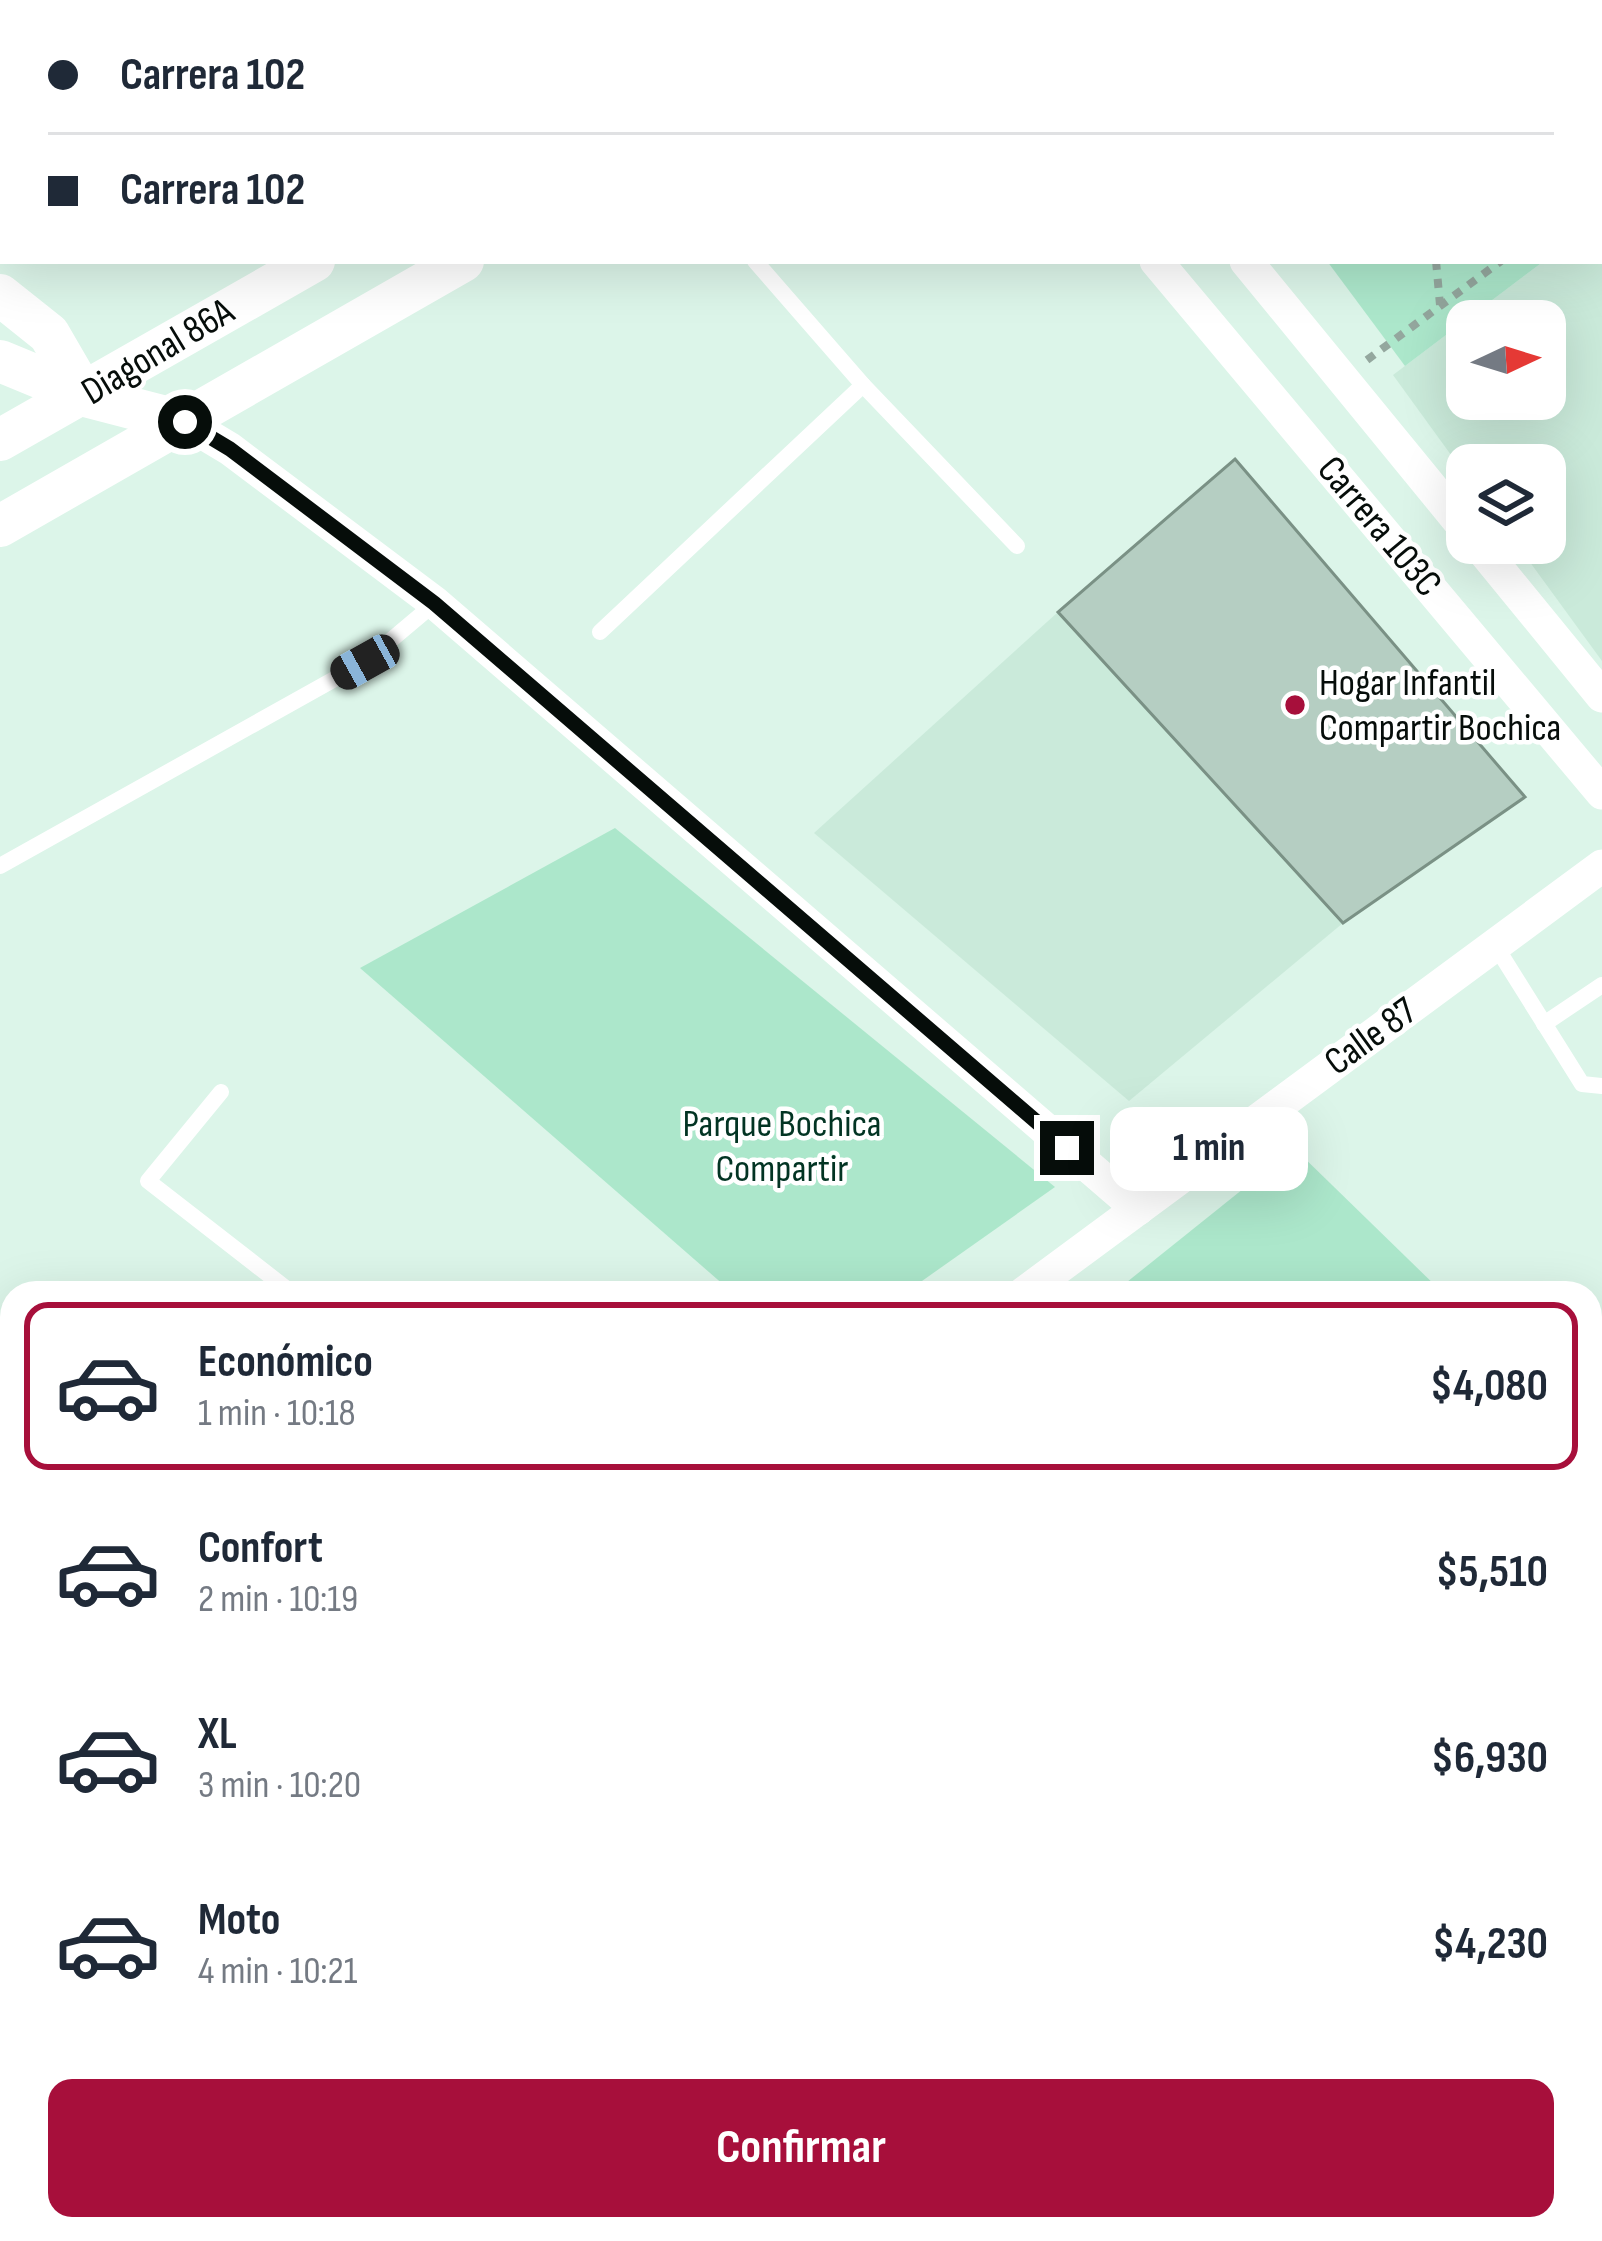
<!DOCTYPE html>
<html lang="es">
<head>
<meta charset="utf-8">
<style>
	:root { --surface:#fff; --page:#f6f6f7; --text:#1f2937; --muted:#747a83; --line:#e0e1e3; --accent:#a70f3b }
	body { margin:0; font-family:"Sofia Sans Condensed",sans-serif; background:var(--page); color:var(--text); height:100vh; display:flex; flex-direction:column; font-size:45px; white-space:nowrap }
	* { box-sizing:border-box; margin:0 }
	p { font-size:39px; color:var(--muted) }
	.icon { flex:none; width:66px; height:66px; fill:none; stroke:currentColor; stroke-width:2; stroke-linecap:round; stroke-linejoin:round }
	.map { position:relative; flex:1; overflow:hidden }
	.drawer { position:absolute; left:0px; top:1281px; width:1602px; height:960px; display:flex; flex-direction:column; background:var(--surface); border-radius:36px 36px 0 0; box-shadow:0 12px 48px #0002 }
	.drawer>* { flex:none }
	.top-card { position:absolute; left:0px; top:0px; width:1602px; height:264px; box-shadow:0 12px 48px #0002; display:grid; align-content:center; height:264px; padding:0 48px; background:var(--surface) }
	.needle { width:78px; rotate:86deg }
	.buttons { position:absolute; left:1446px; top:300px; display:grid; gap:24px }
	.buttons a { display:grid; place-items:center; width:120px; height:120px; border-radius:24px; background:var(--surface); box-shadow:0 12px 48px #0002; font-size:60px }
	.end { position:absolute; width:54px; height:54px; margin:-27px; border:15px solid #060d0a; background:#fff; box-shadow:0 0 0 6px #fff }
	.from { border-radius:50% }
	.bubble { position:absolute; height:84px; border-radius:24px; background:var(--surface); box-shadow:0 12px 48px #0002; font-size:39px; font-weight:700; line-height:84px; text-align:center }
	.car { position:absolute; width:36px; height:72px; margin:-36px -18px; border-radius:15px; box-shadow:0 0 9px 3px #0007; background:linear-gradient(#222 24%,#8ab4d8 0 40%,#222 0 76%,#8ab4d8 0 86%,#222 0) }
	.top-card b { display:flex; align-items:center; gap:42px; height:114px; font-size:45px }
	.top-card b+b { border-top:3px solid var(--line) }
	.top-card i { width:30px; height:30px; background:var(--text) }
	ul { padding:21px 0 0; list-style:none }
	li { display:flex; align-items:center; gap:36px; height:168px; margin:0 24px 18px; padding:0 24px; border:6px solid transparent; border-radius:24px }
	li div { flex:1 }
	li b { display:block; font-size:45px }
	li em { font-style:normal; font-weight:700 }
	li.on { border-color:var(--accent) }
	li>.icon { width:108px; height:108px; stroke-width:1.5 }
	.primary-button { display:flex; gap:24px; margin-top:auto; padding:24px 48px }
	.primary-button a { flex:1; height:138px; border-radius:24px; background:var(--accent); color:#fff; font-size:48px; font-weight:700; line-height:138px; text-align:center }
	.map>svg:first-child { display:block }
	.built { fill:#caeada; fill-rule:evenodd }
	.green { fill:#ace7cb }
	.building { fill:#b5cec2; stroke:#7a9185; stroke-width:3 }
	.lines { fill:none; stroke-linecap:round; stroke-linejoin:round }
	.path { stroke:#94a79e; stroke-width:8; stroke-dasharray:9 9; stroke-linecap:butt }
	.service { stroke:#fff; stroke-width:16 }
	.minor { stroke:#fff; stroke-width:33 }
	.tertiary { stroke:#fff; stroke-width:42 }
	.route { stroke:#060d0a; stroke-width:15 }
	.poi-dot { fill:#a70f3b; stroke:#fff; stroke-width:4.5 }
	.labels { text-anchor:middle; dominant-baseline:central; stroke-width:9; stroke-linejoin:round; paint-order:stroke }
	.street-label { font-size:39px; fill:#060d0a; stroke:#fff }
	.poi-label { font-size:39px; fill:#060d0a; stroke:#fff; text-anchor:start }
	.park-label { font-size:39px; fill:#023423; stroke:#fff }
</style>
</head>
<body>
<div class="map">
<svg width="1602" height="2241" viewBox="0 0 1602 2241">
	<rect width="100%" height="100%" fill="#dcf5e9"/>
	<g class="built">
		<path d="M1602,217v444l-86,-118h29v-78h-78v12l-74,-102 151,-114h55zM1467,321h78v78h-78z"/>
		<path d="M1058,612l285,311 -214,178 -315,-268z"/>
	</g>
	<g class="green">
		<path d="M1132,0h470v217l-3,-214z"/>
		<path d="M1327,261h217l-139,105z"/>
		<path d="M615,828l440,359 -150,106h-172l-373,-325z"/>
		<path d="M1294,1148l149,145h-314l-7,-7z"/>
		<path d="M1590,1436l12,11v281l-12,-11z"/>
		<path d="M0,1496l12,5v728h222l-4,12h-230z"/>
		<path d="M1602,1827v414h-1309l5,-12h1292v-389z"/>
	</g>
	<path class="building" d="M1235,459l290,338 -182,126 -285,-311z"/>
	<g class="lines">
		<g class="path">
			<path d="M1468,3l1,-3"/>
			<path d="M1599,188l3,-2"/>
			<path d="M1436,261l4,44"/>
			<path d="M1367,360l134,-99"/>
			<path d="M0,1996l12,-9"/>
			<path d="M0,2100l12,-1"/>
			<path d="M0,2161h12"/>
		</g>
		<g class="service">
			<path d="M755,261l108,124 154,161"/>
			<path d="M600,632l263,-247"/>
			<path d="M0,866l365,-204 70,-59"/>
			<path d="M1495,945l87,139 20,2"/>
			<path d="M1544,1024l58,-39"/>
			<path d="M221,1092l-73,89 144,112"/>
		</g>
		<g class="minor">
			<path d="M1033,0l2,3"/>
			<path d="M58,3l3,-3"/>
			<path d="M0,73l3,-4"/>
			<path d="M1156,261l446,532"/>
			<path d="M1246,261l221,270"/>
			<path d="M185,422l45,27 205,154 703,606"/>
			<path d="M1477,543l125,153"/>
			<path d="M1024,1293l578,-427"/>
			<path d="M245,2241l3,-12"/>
		</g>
		<g class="tertiary">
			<path d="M766,3l5,-3"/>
			<path d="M915,3l6,-3"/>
			<path d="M0,295l49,39 36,62"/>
			<path d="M0,361l85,35 100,26"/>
			<path d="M0,440l314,-179"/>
			<path d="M0,526l463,-265"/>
		</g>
	</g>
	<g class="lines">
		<path class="route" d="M185,422l45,27 204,154 633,545"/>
	</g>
	<circle class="poi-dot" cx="1295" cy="705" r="12"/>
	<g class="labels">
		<g class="street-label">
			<text transform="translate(158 352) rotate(-31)">Diagonal 86A</text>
			<text transform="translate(1379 527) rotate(50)">Carrera 103C</text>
			<text transform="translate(1371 1037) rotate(-36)">Calle 87</text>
		</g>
		<g class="poi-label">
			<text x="1319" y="683">Hogar Infantil<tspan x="1319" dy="45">Compartir Bochica</tspan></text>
		</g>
		<g class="park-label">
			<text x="782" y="1124">Parque Bochica<tspan x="782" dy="45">Compartir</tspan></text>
		</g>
	</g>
</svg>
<div class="buttons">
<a><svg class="needle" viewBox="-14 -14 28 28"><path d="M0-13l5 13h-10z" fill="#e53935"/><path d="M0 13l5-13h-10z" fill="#747a83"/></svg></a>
<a><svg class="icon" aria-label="layers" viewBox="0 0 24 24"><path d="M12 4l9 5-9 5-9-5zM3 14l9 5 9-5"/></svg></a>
</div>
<i class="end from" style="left:185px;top:422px"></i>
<i class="end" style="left:1067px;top:1148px"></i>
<div class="bubble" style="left:1110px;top:1107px;width:198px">1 min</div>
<i class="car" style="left:365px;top:662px;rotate:241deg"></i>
<div class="top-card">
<b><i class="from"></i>Carrera 102</b>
<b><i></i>Carrera 102</b>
</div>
<section class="drawer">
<ul>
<li class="on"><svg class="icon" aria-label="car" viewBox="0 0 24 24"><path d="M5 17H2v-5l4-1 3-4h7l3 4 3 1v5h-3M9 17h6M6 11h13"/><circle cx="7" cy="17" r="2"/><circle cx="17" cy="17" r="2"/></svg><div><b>Económico</b><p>1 min · 10:18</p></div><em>$4,080</em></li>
<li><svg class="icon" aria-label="car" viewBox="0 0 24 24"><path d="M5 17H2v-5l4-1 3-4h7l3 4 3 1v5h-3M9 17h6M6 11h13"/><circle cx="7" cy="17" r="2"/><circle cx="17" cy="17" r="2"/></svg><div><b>Confort</b><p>2 min · 10:19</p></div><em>$5,510</em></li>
<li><svg class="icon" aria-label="car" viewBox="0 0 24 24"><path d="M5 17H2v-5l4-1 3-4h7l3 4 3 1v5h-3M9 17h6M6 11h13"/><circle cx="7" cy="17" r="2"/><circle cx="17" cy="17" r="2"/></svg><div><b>XL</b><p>3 min · 10:20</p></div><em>$6,930</em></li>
<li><svg class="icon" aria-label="car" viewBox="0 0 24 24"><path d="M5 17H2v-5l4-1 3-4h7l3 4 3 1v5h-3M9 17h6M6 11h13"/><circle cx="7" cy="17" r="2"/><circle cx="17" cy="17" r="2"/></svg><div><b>Moto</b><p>4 min · 10:21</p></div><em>$4,230</em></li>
</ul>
<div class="primary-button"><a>Confirmar</a></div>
</section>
</div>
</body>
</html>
